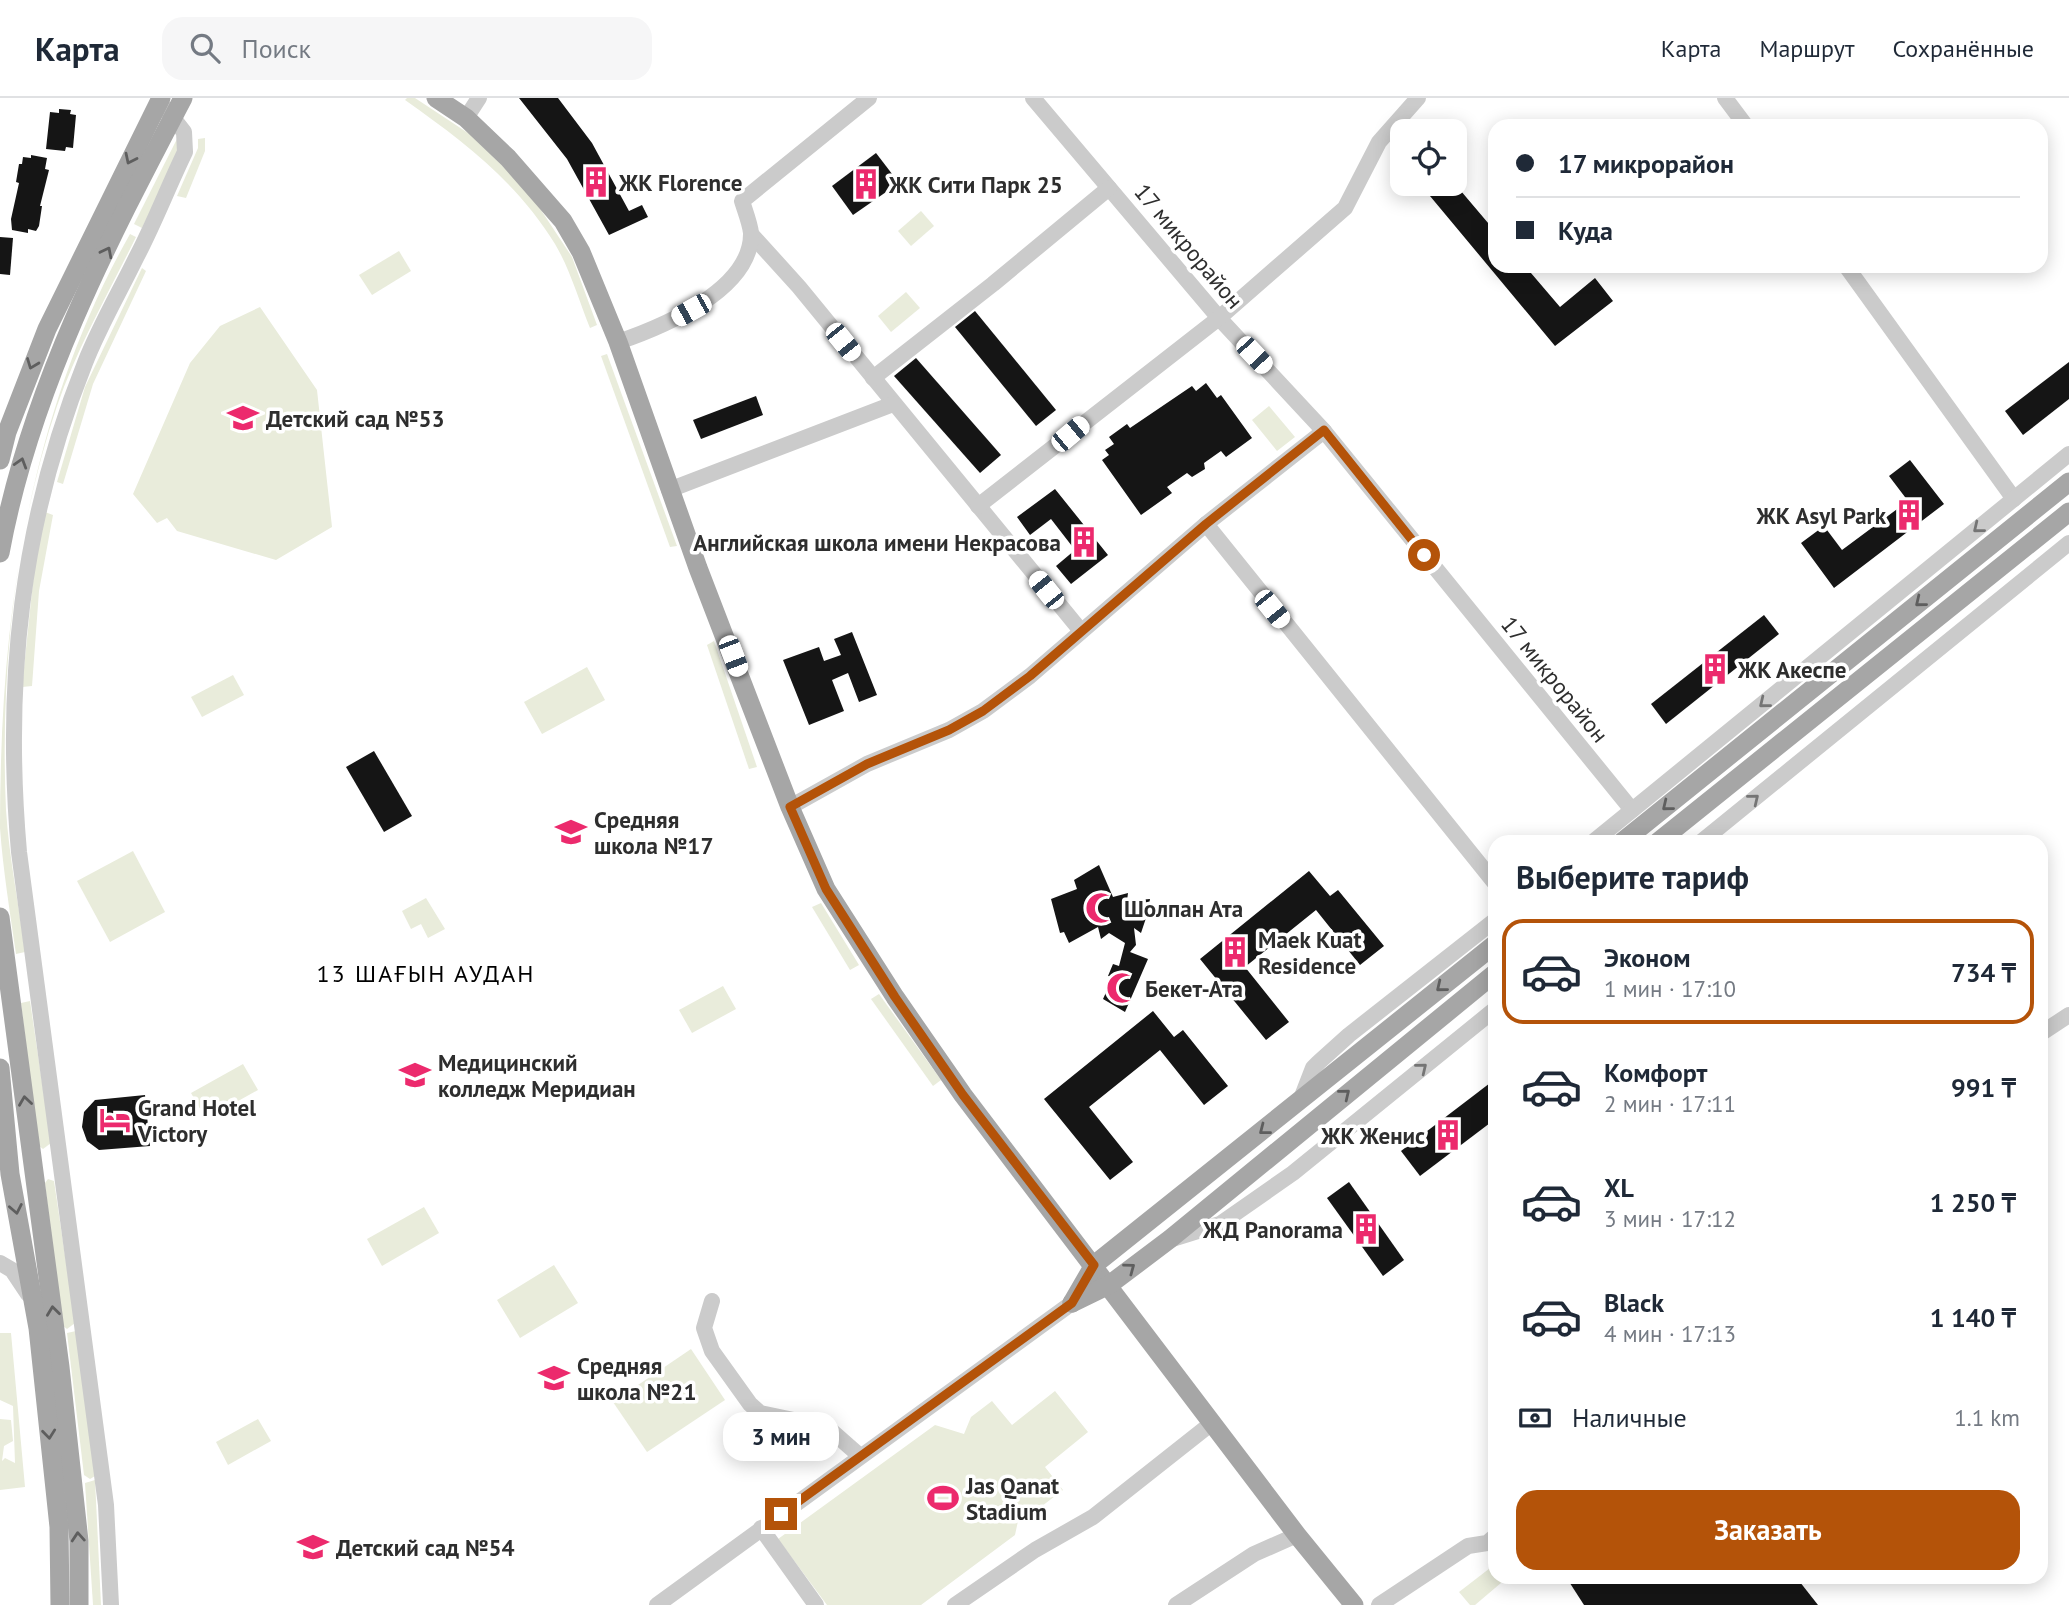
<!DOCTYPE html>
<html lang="ru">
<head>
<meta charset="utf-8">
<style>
	:root { --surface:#fff; --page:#f6f6f7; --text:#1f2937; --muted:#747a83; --line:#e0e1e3; --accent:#b45309 }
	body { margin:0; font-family:"PT Sans",sans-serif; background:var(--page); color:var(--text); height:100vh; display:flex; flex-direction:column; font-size:26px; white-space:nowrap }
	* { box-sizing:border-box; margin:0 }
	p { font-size:23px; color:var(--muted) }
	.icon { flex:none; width:38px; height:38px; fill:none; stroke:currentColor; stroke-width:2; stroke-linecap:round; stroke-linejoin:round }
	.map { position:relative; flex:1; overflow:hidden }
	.panel { position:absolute; left:1488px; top:737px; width:560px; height:749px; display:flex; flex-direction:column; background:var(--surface); border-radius:21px; box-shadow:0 4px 18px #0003 }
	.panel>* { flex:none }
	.guide { position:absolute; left:1488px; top:21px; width:560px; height:154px; border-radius:21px; box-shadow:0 4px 18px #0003; display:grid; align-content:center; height:154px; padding:0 28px; background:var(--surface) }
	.controls { position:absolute; left:1390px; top:21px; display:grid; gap:14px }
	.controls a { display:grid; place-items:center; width:77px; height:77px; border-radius:14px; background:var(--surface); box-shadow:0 4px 18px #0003; font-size:35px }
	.end { position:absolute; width:32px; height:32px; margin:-16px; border:9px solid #b45309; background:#fff; box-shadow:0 0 0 4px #fff }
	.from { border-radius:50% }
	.bubble { position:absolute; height:49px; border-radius:21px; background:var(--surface); box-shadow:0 4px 18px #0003; font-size:23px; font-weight:800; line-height:49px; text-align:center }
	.car { position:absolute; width:21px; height:42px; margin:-21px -10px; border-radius:9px; box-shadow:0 0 5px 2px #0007; background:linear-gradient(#fff 24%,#345 0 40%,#fff 0 76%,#345 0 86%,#fff 0) }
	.guide b { display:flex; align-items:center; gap:24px; height:66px; font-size:26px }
	.guide b+b { border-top:2px solid var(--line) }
	.guide i { width:18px; height:18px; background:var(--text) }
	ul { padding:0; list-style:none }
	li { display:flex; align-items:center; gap:21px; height:105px; margin:0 14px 10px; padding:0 14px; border:4px solid transparent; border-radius:21px }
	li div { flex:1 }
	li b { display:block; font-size:26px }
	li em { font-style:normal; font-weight:800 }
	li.selected { border-color:var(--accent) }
	li>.icon { width:63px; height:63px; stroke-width:1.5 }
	h2 { padding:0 28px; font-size:32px; line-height:84px }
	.pay { display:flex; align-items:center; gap:18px; height:77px; padding:0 28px; font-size:26px }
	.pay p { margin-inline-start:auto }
	.cta { display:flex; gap:14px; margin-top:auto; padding:14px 28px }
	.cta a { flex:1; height:80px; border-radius:21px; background:var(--accent); color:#fff; font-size:28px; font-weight:800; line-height:80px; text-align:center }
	header { display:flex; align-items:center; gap:42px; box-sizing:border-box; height:98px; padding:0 35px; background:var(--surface); border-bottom:2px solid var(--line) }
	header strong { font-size:33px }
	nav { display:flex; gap:38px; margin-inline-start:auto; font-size:24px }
	.search { width:490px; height:63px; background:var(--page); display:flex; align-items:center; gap:18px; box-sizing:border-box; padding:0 24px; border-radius:21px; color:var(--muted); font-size:26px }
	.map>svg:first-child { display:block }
	.green { fill:#e9ecdb }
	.building { fill:#151515 }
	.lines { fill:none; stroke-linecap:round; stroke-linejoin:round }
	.minor { stroke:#cbcbcb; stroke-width:16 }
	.major { stroke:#a6a6a6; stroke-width:19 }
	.oneway { stroke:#5e5e5e }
	.oneway2 { stroke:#757575 }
	.route { stroke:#b45309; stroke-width:9 }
	.labels { text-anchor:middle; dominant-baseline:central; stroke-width:7; stroke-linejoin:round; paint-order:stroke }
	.poi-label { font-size:23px; font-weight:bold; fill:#2e2e2e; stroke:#fff; text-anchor:start }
	.street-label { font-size:23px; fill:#2e2e2e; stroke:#fff }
	.neighbourhood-label { font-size:24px; letter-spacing:2px; fill:#000; stroke:#fff }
</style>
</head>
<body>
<header>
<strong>Карта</strong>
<div class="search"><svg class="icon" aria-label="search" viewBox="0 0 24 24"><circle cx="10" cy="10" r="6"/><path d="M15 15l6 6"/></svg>Поиск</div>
<nav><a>Карта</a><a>Маршрут</a><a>Сохранённые</a></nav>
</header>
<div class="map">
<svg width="2069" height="1507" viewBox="0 0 2069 1507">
	<rect width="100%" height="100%" fill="#fff"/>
	<g class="green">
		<path d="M407,0h8l56,37 58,57 43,65 25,68 -7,3c-11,-27 -20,-59 -35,-84 -38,-62 -92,-103 -150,-144z"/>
		<path d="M179,37l5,9 -42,84 -8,-4z"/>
		<path d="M205,40v13l-19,47 -9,-2 21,-48v-9z"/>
		<path d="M921,113l13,15 -23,20 -13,-15z"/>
		<path d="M130,136l6,3c-27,55 -59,111 -79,169 -43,127 -57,270 -51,404 3,47 13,95 19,142l-9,2c-6,-42 -13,-84 -16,-126 0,-208 27,-412 130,-594z"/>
		<path d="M399,153l12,20 -39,24 -13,-20z"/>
		<path d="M142,170l4,3 -53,113 -30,100 -6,-2 28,-95z"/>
		<path d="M906,194l14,16 -29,24 -13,-16z"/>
		<path d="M260,209l57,83 15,137 -56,33 -99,-29 -10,-13 -10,5 -24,-29 57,-131 30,-37z"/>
		<path d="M607,256l70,192 -7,1 -69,-191z"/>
		<path d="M1269,308l26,31 -18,14 -25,-31z"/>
		<path d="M45,414l8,3 -14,76 -7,95 -10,1 12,-115z"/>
		<path d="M714,543l43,126 -8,2 -42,-124z"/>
		<path d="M587,569l18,33 -63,34 -18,-32z"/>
		<path d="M233,577l11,20 -42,22 -11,-20z"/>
		<path d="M133,753l32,61 -55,30 -33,-61z"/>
		<path d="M426,800l19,31 -17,9 -7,-14 -10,5 -9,-18z"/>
		<path d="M821,805l38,62 -9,5 -38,-63z"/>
		<path d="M723,888l13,23 -44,24 -13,-23z"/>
		<path d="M879,896l62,86 -8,6 -62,-87z"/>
		<path d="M30,903l21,142 -8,6 -5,-4 -17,-142z"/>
		<path d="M243,966l15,26 -52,29 -15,-26z"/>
		<path d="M48,1081l6,2 21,142 -8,6 -5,-4 -17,-142z"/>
		<path d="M424,1109l15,26 -57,33 -15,-27z"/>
		<path d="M554,1167l24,38 -58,35 -23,-38z"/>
		<path d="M76,1233l19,145 -5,3 -6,-4 -17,-142z"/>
		<path d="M0,1235h11l14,154 -25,3v-71l11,1 2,21 -9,5 -2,15 3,-3 10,5 -2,-57 -13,-6z"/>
		<path d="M691,1251l34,51 -78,52 -34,-50z"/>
		<path d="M1055,1293l33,41 -43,35 18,23 -21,16 -21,1 -6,28 -94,70h-94l-49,-66 157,-114 29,9 7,-17 21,-16 20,24z"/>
		<path d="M258,1321l13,22 -43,24 -12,-23z"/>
		<path d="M95,1382l6,125h-8l-8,-122z"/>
		<path d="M1494,1467v12h14l-33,28h-5l-11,-13z"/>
	</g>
	<g class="building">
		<path d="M519,0h39l34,45 37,68 13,-6 6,12 -39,18 -42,-76z"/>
		<path d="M59,11l12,1 -1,4 6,1 -3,33 -7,-1 -1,4 -19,-2 4,-37 9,1z"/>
		<path d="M876,55l23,30 -46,32 -21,-29z"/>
		<path d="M31,57l16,3 -2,11 4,1 -9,36h2l-3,20 -3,5 -8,-2v4l-16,-3 -1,-11 8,-36 -3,-1 3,-18h3l1,-7 8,1z"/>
		<path d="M1432,86h23l39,46v36h31l35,41 35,-29 18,23 -58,45 -130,-156z"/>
		<path d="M0,139l13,1 -3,37 -10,-1z"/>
		<path d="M975,213l81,99 -20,16 -81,-99z"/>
		<path d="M916,260l85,97 -21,18 -86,-97z"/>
		<path d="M2069,264v37l-46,36 -18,-24z"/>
		<path d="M1206,285l11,15 4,-3 31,43 -26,19 -5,-6 -17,12 1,6 -13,8 -5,-4 -20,14 5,6 -31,22 -39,-55 7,-5 -4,-5 9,-6 -5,-7 18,-13 3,4 62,-42 4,5z"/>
		<path d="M756,298l7,19 -62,24 -8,-19z"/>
		<path d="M1910,362l34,44 -110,84 -33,-45 23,-17 18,24 66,-49 -19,-25z"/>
		<path d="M1055,391l53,66 -37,29 -15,-18 19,-16 -24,-31 -21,16 -13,-18z"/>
		<path d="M1764,517l15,19 -113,90 -15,-20z"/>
		<path d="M852,534l25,63 -18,7 -11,-29 -16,7 12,31 -35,14 -26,-65 36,-13 5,14 17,-6 -7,-16z"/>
		<path d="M374,653l38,65 -28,16 -38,-65z"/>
		<path d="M1099,767l14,32 15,-4 -1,8 23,-2 -1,6 -8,10 5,3 -5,15 -7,-5 2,17 -6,7 18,7 -23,53 -22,-13 10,-22 -5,-1 5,-12 6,2 6,-23 -16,-10 -8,6 -3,-12 -29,16 -5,-11 -4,1 -9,-34 26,-10 -3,-9z"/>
		<path d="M1309,773l21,25 8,-6 46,56 -24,19 -44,-55 -71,57 44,55 -23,18 -66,-81z"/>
		<path d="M1153,913l21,26 9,-7 45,56 -24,19 -44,-55 -71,57 44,55 -23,18 -66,-81z"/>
		<path d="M1494,982v40l-74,56 -19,-25z"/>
		<path d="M145,997l5,51 -51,4 -12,-9 -5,-14 2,-15 11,-12z"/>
		<path d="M1349,1084l55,78 -21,16 -56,-78z"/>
		<path d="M1566,1479h230l22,28h-234z"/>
	</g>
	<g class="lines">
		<g class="minor">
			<path d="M1033,0l186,220 105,113 308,379"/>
			<path d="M1725,0l21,28"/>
			<path d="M466,20l13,-20"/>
			<path d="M751,136l48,53 282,344"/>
			<path d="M1846,168l168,233"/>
			<path d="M618,244c44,-15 134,-52 133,-109 -1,-10 -6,-22 -9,-32l127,-103"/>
			<path d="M873,280l120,-94 116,-96"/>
			<path d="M669,392l224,-86"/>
			<path d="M978,408l241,-188 126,-110 34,-66 39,-44"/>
			<path d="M1206,426l288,358"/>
			<path d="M790,709l77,-43 82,-34 34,-19 47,-35 176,-152 118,-93"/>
			<path d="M1593,744l476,-388"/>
			<path d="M1701,744l368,-299"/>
			<path d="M2040,936l29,-19"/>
			<path d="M1301,1001l12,-31 6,-6 30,-27 145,-114"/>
			<path d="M1172,1141l48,-15 73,-51 201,-163"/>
			<path d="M0,1165l12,7 16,24"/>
			<path d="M712,1203l-8,27 8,23 38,53 10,9 67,14 33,29"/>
			<path d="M761,1430l55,77"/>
			<path d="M111,1507l-5,-100 -87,-653c-15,-171 2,-329 66,-489 14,-36 34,-70 51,-105 18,-34 32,-71 49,-106l-1,-20 -18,-23"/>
			<path d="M657,1507l415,-302"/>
			<path d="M955,1507l80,-55 58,-33 119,-94"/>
			<path d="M1176,1507l78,-51 43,-19"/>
			<path d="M1379,1507l89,-59 19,-3 7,-6"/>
		</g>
		<g class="major">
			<path d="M436,0l30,20 42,40 55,63 18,31 37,90 80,226 92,239 36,82 69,108 68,98 334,440 57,70"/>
			<path d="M0,362l7,-28 40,-103 114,-231"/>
			<path d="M0,455c30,-163 107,-310 183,-455"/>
			<path d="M1622,744l447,-360"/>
			<path d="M1658,744l411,-330"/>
			<path d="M0,819l60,450 19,174v64"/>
			<path d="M0,970l10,106 28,154 21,199 1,78"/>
			<path d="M1072,1205l22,-38 400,-320"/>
			<path d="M1072,1205l37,-18 61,-46 324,-265"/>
		</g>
	</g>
	<defs><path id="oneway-chevron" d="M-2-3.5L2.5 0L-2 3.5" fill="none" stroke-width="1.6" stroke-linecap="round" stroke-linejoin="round" transform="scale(1.75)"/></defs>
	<g class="oneway">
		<use href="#oneway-chevron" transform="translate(130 61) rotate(116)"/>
		<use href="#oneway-chevron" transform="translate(107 154) rotate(-63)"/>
		<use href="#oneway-chevron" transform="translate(32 266) rotate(111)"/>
		<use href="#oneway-chevron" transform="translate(21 365) rotate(-73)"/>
		<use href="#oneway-chevron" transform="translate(1920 504) rotate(141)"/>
		<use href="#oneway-chevron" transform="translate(1667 708) rotate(141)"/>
		<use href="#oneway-chevron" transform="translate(1441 889) rotate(141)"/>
		<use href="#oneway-chevron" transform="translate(1345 996) rotate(-39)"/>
		<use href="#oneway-chevron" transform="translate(25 1003) rotate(-98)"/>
		<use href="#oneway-chevron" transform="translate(1264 1032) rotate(142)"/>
		<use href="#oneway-chevron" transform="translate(16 1111) rotate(79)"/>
		<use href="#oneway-chevron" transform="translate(1130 1170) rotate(-37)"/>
		<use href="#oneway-chevron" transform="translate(53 1213) rotate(-97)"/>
		<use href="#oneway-chevron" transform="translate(49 1336) rotate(84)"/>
		<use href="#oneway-chevron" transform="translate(78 1439) rotate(-94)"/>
	</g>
	<g class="oneway2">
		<use href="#oneway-chevron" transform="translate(1978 430) rotate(141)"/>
		<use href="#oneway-chevron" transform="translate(1764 605) rotate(141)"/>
		<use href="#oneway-chevron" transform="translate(1754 701) rotate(-39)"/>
		<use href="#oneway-chevron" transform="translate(1422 970) rotate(-39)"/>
	</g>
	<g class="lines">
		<path class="route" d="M781,1416l291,-211 22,-38 -131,-170 -68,-98 -69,-108 -36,-82 77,-43 82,-34 34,-19 47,-35 176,-152 118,-94 100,125"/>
	</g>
	<defs>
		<symbol id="building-bare" viewBox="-9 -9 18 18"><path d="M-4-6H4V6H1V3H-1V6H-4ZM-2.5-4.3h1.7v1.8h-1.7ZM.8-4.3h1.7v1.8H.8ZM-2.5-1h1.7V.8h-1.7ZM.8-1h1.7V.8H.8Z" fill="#ec2a6d" stroke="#fff" stroke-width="2.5" paint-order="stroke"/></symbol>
		<symbol id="school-bare" viewBox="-9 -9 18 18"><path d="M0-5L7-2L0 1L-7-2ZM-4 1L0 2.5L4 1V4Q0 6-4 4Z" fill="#ec2a6d" stroke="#fff" stroke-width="2.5" paint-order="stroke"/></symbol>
		<symbol id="mosque-bare" viewBox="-9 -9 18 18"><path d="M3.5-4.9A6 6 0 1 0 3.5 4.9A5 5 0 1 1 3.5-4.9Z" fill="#ec2a6d" stroke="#fff" stroke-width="2.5" paint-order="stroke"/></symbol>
		<symbol id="university-bare" viewBox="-9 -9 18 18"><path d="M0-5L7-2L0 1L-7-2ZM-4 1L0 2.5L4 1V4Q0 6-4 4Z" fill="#ec2a6d" stroke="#fff" stroke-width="2.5" paint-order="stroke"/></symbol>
		<symbol id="hotel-bare" viewBox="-9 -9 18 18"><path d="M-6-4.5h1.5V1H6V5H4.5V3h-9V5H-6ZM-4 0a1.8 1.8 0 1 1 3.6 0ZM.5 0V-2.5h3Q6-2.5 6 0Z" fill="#ec2a6d" stroke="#fff" stroke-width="2.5" paint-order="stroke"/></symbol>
		<symbol id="stadium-bare" viewBox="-9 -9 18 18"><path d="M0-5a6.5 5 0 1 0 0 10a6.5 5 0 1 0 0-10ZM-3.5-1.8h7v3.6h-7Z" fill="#ec2a6d" stroke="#fff" stroke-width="2.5" paint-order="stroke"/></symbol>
	</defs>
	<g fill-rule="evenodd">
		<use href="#building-bare" x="574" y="62" width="44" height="44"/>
		<use href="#building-bare" x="844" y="64" width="44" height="44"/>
		<use href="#school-bare" x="221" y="298" width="44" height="44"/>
		<use href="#building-bare" x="1887" y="395" width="44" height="44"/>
		<use href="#building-bare" x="1062" y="422" width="44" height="44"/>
		<use href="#building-bare" x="1693" y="549" width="44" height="44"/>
		<use href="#school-bare" x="549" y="712" width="44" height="44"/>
		<use href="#mosque-bare" x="1079" y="788" width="44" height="44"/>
		<use href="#building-bare" x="1213" y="832" width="44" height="44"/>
		<use href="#mosque-bare" x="1100" y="868" width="44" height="44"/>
		<use href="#university-bare" x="393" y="955" width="44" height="44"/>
		<use href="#hotel-bare" x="93" y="1000" width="44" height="44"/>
		<use href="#building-bare" x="1426" y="1015" width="44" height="44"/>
		<use href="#building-bare" x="1344" y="1109" width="44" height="44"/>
		<use href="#school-bare" x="532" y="1258" width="44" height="44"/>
		<use href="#stadium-bare" x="921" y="1378" width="44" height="44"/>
		<use href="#school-bare" x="291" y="1427" width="44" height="44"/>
	</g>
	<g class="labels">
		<g class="poi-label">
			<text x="619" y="84">ЖК Florence</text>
			<text x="889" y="86">ЖК Сити Парк 25</text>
			<text x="266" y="320">Детский сад №53</text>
			<text x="1886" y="417" text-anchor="end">ЖК Asyl Park</text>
			<text x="1061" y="444" text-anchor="end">Английская школа имени Некрасова</text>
			<text x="1738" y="571">ЖК Акеспе</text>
			<text x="594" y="721">Средняя<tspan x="594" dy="26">школа №17</tspan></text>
			<text x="1124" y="810">Шолпан Ата</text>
			<text x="1258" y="841">Maek Kuat<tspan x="1258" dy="26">Residence</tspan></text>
			<text x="1145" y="890">Бекет-Ата</text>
			<text x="438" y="964">Медицинский<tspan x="438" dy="26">колледж Меридиан</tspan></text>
			<text x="138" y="1009">Grand Hotel<tspan x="138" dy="26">Victory</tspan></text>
			<text x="1425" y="1037" text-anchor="end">ЖК Женис</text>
			<text x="1343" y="1131" text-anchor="end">ЖД Panorama</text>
			<text x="577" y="1267">Средняя<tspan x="577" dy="26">школа №21</tspan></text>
			<text x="966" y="1387">Jas Qanat<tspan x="966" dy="26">Stadium</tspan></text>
			<text x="336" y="1449">Детский сад №54</text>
		</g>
		<g class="street-label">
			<text transform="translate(1189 148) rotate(50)">17 микрорайон</text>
			<text transform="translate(1555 581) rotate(51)">17 микрорайон</text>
		</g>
		<g class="neighbourhood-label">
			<text x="426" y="875">13 ШАҒЫН АУДАН</text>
		</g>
	</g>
</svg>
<div class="controls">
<a><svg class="icon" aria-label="locate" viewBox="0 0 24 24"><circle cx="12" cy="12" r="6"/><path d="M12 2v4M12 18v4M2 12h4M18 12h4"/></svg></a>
</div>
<i class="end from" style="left:1424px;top:457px"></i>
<i class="end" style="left:781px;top:1416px"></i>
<div class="bubble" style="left:723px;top:1314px;width:116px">3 мин</div>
<i class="car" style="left:691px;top:212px;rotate:241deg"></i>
<i class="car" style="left:843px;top:244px;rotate:141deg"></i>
<i class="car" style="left:1254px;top:257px;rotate:137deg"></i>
<i class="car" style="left:1070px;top:336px;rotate:50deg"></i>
<i class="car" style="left:1046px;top:492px;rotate:321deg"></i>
<i class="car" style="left:1272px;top:511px;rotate:141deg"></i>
<i class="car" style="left:733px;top:558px;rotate:159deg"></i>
<div class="guide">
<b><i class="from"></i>17 микрорайон</b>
<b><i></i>Куда</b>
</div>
<section class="panel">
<h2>Выберите тариф</h2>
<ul>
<li class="selected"><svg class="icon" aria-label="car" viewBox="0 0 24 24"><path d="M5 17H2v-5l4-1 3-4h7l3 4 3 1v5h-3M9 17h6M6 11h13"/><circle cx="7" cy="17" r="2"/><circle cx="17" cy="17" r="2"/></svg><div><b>Эконом</b><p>1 мин · 17:10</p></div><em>734 ₸</em></li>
<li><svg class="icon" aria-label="car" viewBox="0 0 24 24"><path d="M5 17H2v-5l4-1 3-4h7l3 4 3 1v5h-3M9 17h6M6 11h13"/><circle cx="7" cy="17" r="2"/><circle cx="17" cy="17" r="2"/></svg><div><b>Комфорт</b><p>2 мин · 17:11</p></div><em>991 ₸</em></li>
<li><svg class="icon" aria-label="car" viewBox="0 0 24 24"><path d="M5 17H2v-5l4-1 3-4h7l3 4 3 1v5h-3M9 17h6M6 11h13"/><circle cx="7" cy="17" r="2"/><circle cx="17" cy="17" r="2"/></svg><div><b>XL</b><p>3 мин · 17:12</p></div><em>1 250 ₸</em></li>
<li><svg class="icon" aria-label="car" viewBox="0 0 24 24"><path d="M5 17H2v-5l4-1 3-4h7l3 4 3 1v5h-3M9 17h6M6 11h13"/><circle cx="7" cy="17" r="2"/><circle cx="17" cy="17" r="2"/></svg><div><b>Black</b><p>4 мин · 17:13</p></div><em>1 140 ₸</em></li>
</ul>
<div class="pay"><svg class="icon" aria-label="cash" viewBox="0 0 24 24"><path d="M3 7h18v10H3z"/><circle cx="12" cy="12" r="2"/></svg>Наличные<p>1.1 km</p></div>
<div class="cta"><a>Заказать</a></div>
</section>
</div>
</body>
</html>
